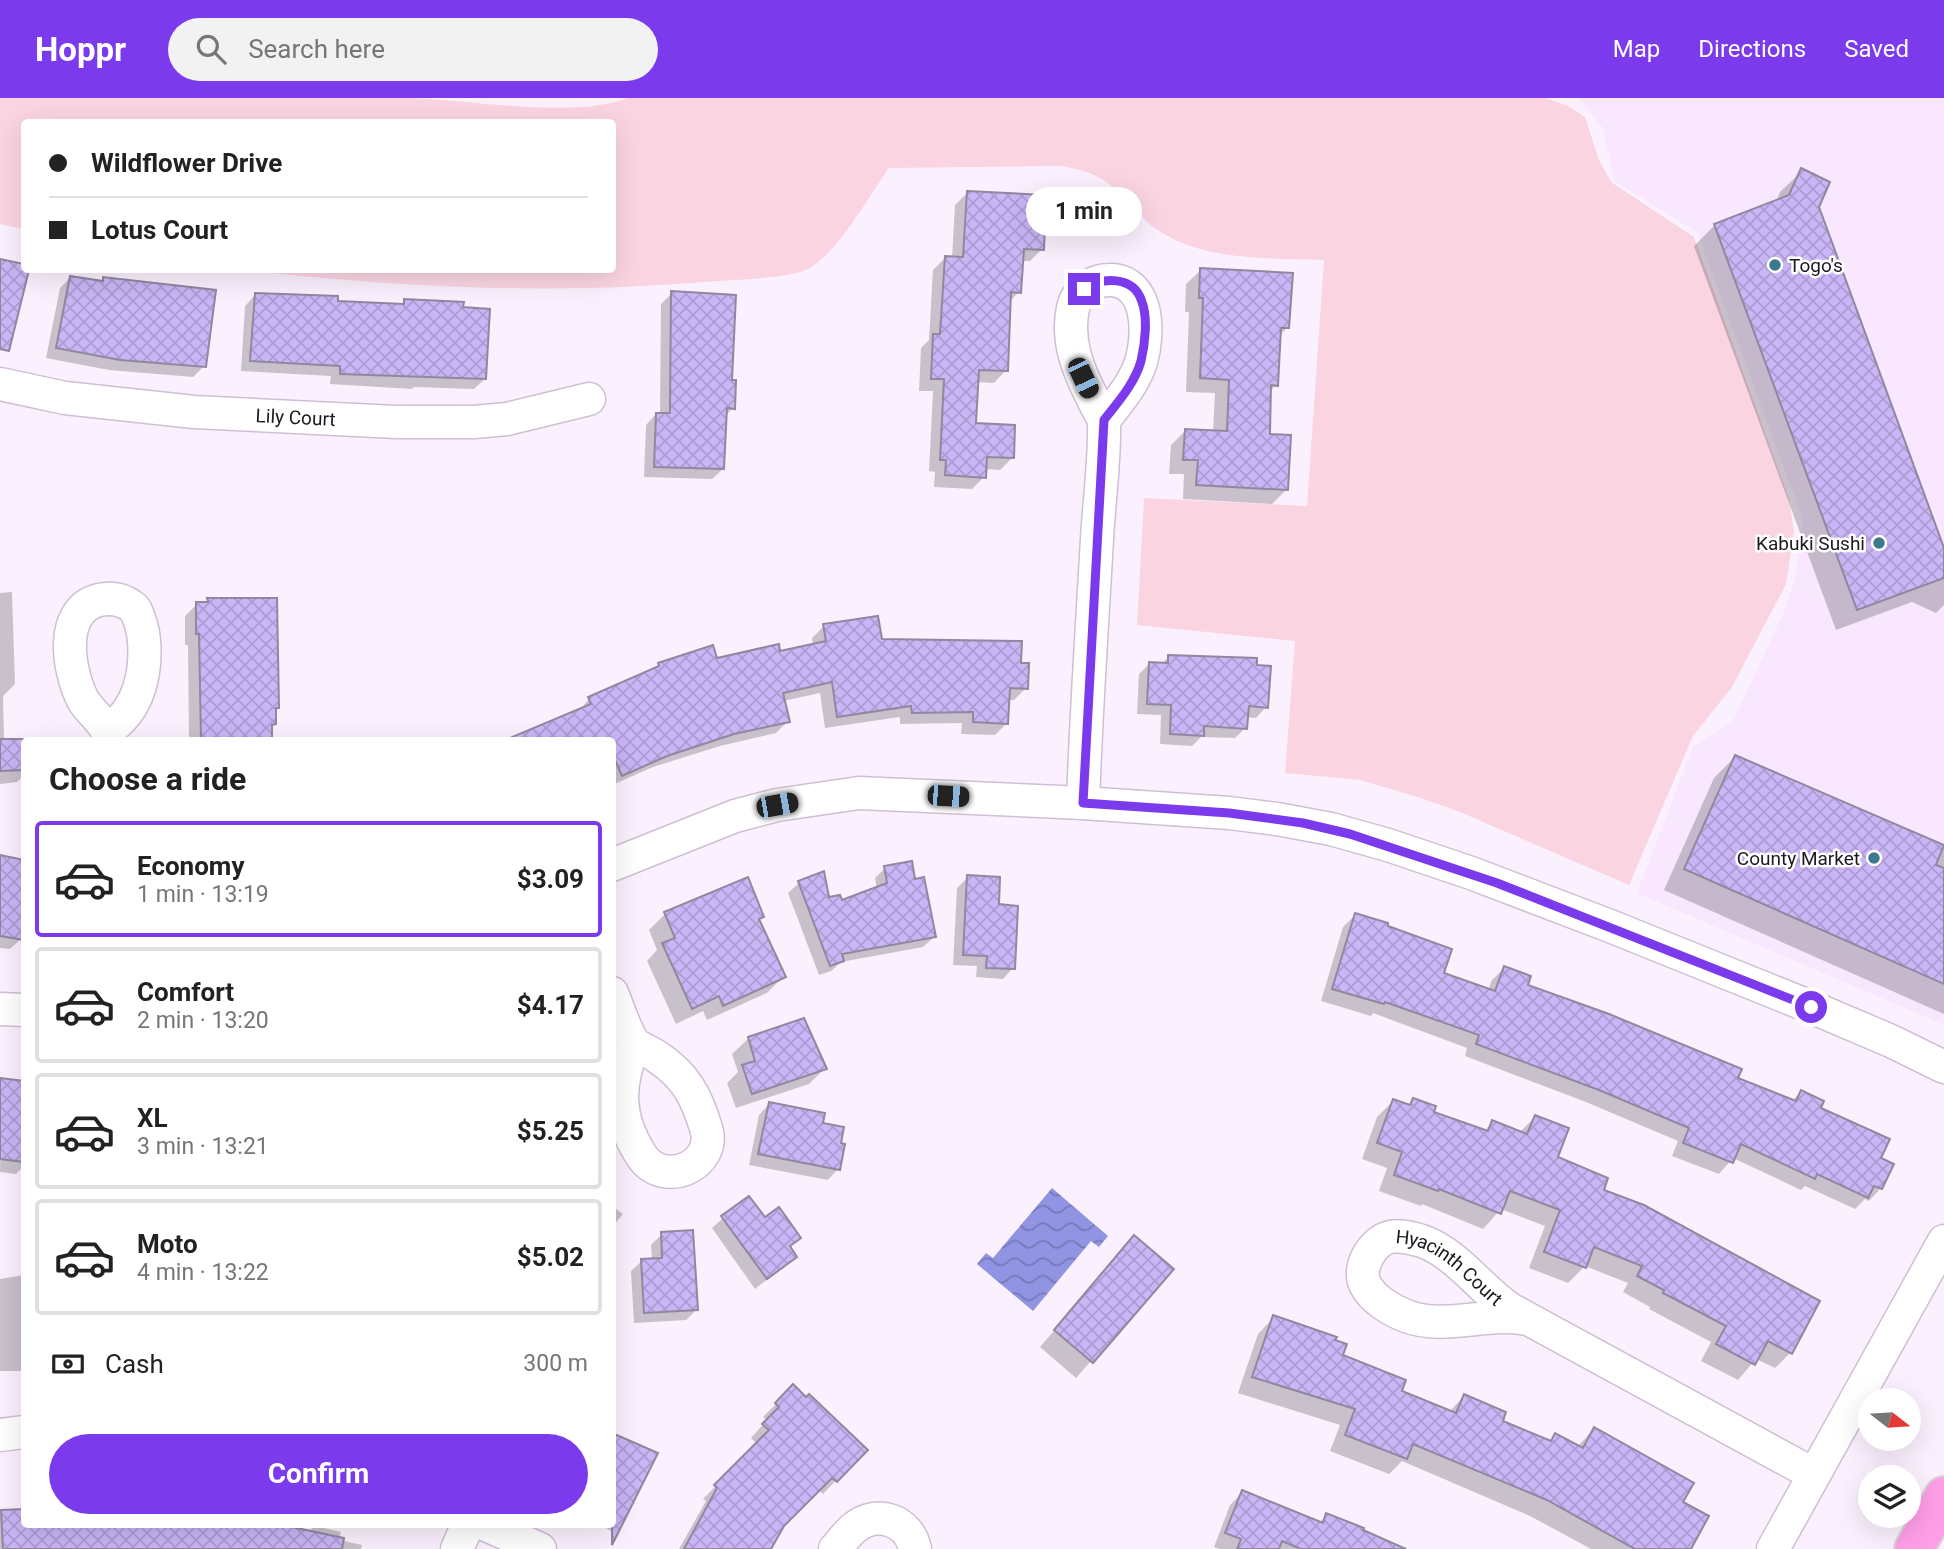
<!DOCTYPE html>
<html lang="en">
<head>
<meta charset="utf-8">
<style>
	:root { --surface:#fff; --page:#f2f2f2; --text:#222; --muted:#767676; --line:#e0e0e0; --accent:#7c3aed }
	body { margin:0; font-family:Roboto,sans-serif; background:var(--page); color:var(--text); height:100vh; display:flex; flex-direction:column; font-size:26px; white-space:nowrap }
	* { box-sizing:border-box; margin:0 }
	p { font-size:23px; color:var(--muted) }
	.icon { flex:none; width:38px; height:38px; fill:none; stroke:currentColor; stroke-width:2; stroke-linecap:round; stroke-linejoin:round }
	.map { position:relative; flex:1; overflow:hidden }
	.side { position:absolute; left:21px; top:639px; width:595px; height:791px; display:flex; flex-direction:column; background:var(--surface); border-radius:7px; box-shadow:0 7px 28px #0002 }
	.side>* { flex:none }
	.top-card { position:absolute; left:21px; top:21px; width:595px; height:154px; border-radius:7px; box-shadow:0 7px 28px #0002; display:grid; align-content:center; height:154px; padding:0 28px; background:var(--surface) }
	.needle { width:46px; rotate:107deg }
	.buttons { position:absolute; left:1858px; top:1290px; display:grid; gap:14px }
	.buttons a { display:grid; place-items:center; width:63px; height:63px; border-radius:50%; background:var(--surface); box-shadow:0 7px 28px #0002; font-size:35px }
	.end { position:absolute; width:32px; height:32px; margin:-16px; border:9px solid #7c3aed; background:#fff; box-shadow:0 0 0 4px #fff }
	.from { border-radius:50% }
	.bubble { position:absolute; height:49px; border-radius:24px; background:var(--surface); box-shadow:0 7px 28px #0002; font-size:23px; font-weight:700; line-height:49px; text-align:center }
	.car { position:absolute; width:21px; height:42px; margin:-21px -10px; border-radius:9px; box-shadow:0 0 5px 2px #0007; background:linear-gradient(#222 24%,#8ab4d8 0 40%,#222 0 76%,#8ab4d8 0 86%,#222 0) }
	.top-card b { display:flex; align-items:center; gap:24px; height:66px; font-size:26px }
	.top-card b+b { border-top:2px solid var(--line) }
	.top-card i { width:18px; height:18px; background:var(--text) }
	ul { padding:0; list-style:none }
	li { display:flex; align-items:center; gap:21px; height:116px; margin:0 14px 10px; padding:0 14px; border:4px solid var(--line); border-radius:7px }
	li div { flex:1 }
	li b { display:block; font-size:26px }
	li em { font-style:normal; font-weight:700 }
	li.current { border-color:var(--accent) }
	li>.icon { width:63px; height:63px; stroke-width:1.5 }
	h2 { padding:0 28px; font-size:32px; line-height:84px }
	.pay { display:flex; align-items:center; gap:18px; height:77px; padding:0 28px; font-size:26px }
	.pay p { margin-inline-start:auto }
	.cta { display:flex; gap:14px; margin-top:auto; padding:14px 28px }
	.cta a { flex:1; height:80px; border-radius:42px; background:var(--accent); color:#fff; font-size:28px; font-weight:700; line-height:80px; text-align:center }
	header { display:flex; align-items:center; gap:42px; box-sizing:border-box; height:98px; padding:0 35px; background:var(--accent); color:#fff }
	header strong { font-size:33px }
	nav { display:flex; gap:38px; margin-inline-start:auto; font-size:24px }
	.search { width:490px; height:63px; background:var(--page); display:flex; align-items:center; gap:18px; box-sizing:border-box; padding:0 24px; border-radius:38px; color:var(--muted); font-size:26px }
	.map>svg:first-child { display:block }
	.built { fill:#f8e7fe }
	.green { fill:#fbd4e2 }
	.water { fill:url(#water-waves) }
	.shadow { fill:#0003 }
	.building { fill:url(#building-cross-hatch); stroke:#8f889e; stroke-width:2 }
	.lines { fill:none; stroke-linecap:round; stroke-linejoin:round }
	.minor-casing { stroke:#cfbfd4; stroke-width:35 }
	.highway-casing { stroke:#d6d5d7; stroke-width:42 }
	.minor { stroke:#fff; stroke-width:32 }
	.highway { stroke:#fe9ee7; stroke-width:38 }
	.route { stroke:#7c3aed; stroke-width:9 }
	.poi-dot { fill:#3c798f; stroke:#fff; stroke-width:2.5 }
	.labels { text-anchor:middle; dominant-baseline:central; stroke-width:5; stroke-linejoin:round; paint-order:stroke }
	.poi-label { font-size:19px; fill:#1e1820; stroke:#fff; text-anchor:end }
	.street-label { font-size:19px; fill:#1e1820; stroke:#fff }
</style>
</head>
<body>
<header>
<strong>Hoppr</strong>
<div class="search"><svg class="icon" aria-label="search" viewBox="0 0 24 24"><circle cx="10" cy="10" r="6"/><path d="M15 15l6 6"/></svg>Search here</div>
<nav><a>Map</a><a>Directions</a><a>Saved</a></nav>
</header>
<div class="map">
<svg width="1944" height="1451" viewBox="0 0 1944 1451">
	<defs>
		<pattern id="water-waves" width="16" height="10" patternUnits="userSpaceOnUse" patternTransform="scale(1.75)"><rect width="16" height="10" fill="#9094e3"/><path d="M0 5q4-4 8 0t8 0" fill="none" stroke="#7578b8"/></pattern>
		<pattern id="building-cross-hatch" width="8" height="8" patternUnits="userSpaceOnUse" patternTransform="scale(1.75)"><rect width="8" height="8" fill="#cab5f6"/><path d="M0 0l8 8M0 8l8-8" fill="none" stroke="#ad9bd3"/></pattern>
	</defs>
	<rect width="100%" height="100%" fill="#fbf1fe"/>
	<path class="built" d="M1579,0h365v927l-307,-132 56,-146 41,-28 50,-107 11,-33 8,-60 -106,-287 -83,-51 -11,-53z"/>
	<path class="green" d="M0,0c137,0 274,0 411,0 63,2 160,21 217,0h917l23,8 17,11 14,43 12,22 83,55 95,262 5,33 -8,52 -54,103 -39,49 -64,149 -169,-73 -42,-15 -58,-17 -75,-7 10,-132 -158,-16 7,-127 163,8 17,-246c-56,-2 -124,2 -172,-34 -7,-5 -12,-13 -18,-19 -26,-26 -36,-35 -73,-41l-172,2c-20,28 -53,88 -83,102 -15,7 -70,10 -89,11 -160,14 -312,7 -471,-11h366v-148h-588v107l-24,-5z"/>
	<path class="water" d="M1052,1090l56,48 -9,11 -8,-6 -58,70 -56,-47 9,-11 7,5z"/>
	<g class="shadow">
		<path d="M1802,73l15,36 127,346v52l-8,8 -24,-11 -76,28 -142,-384 21,-21 61,-23 4,-10z"/>
		<path d="M967,95l75,56 -12,12h-9l-2,31 -10,10 -3,68 -12,13 -18,-1 -2,43 38,33 -12,12 -16,-1v8l-12,12 -38,-2 1,-15 -6,-1 4,-80h-14l2,-43 8,-8 4,-70 12,-12 7,1 3,-54z"/>
		<path d="M1201,172l86,58 -8,8 -3,49 -7,7 -1,44 18,54 -14,14 -89,-5 1,-25h-15l2,-29 14,-14 28,1 2,-39 -29,-1 3,-80h-4l1,-28z"/>
		<path d="M70,180l31,5 3,-4 100,87 -11,11 -84,-7 -63,-12 14,-70z"/>
		<path d="M672,195l58,88 3,27 -8,8 -2,53 -11,10 -68,-2 2,-52 10,-11h4l1,-110z"/>
		<path d="M255,197l81,8 64,3 5,-5 57,8 23,70 -11,10 -60,-2 -2,2 -82,-5 1,-8 -90,-5 4,-65z"/>
		<path d="M12,494l3,92 -12,12 1,45 20,-1v35l-7,7 -17,2v-191z"/>
		<path d="M208,502l69,108 -3,3 1,13 -5,4v12h-81l-1,-95h-3v-29l12,-12h7z"/>
		<path d="M824,528l56,14 139,24 7,24 -12,12h-6l-1,23 -12,12 -34,-1 1,-11 -62,1v-7l-75,11 -5,-35 -37,8 5,20 -12,12 -56,13 -67,21 -41,18v-45h-100l66,-28 11,-13 63,-28 7,-7 120,-11 34,-7 -1,-8z"/>
		<path d="M1169,559l97,50 -10,11 -10,-1 -1,11 -10,10 -34,-1 -9,9 -32,-2 1,-29 -24,-1 2,-40 11,-11 11,1z"/>
		<path d="M1735,659l209,90v167l-280,-124 50,-112z"/>
		<path d="M0,759l24,4v60l-3,18 -11,10 -10,-1z"/>
		<path d="M885,770l29,13 20,56 -11,10 -82,15 -10,9 -12,4 -31,-82 11,-10 23,-9 6,25 13,3 36,-13 -2,-11z"/>
		<path d="M968,779l29,29 16,62 -10,11 -27,-2 1,-11 -24,-1 4,-77z"/>
		<path d="M665,816l97,3 -4,3 25,57 -16,16 -60,27 -4,-9 -27,13 -29,-63 10,-11 -8,-20z"/>
		<path d="M1355,817l30,12 56,47 47,16 4,-10 12,-12 22,18 210,93 56,22 9,-9 77,67 3,29 -12,13 -4,-2 -10,10 -50,-23 -4,4 -68,-32 -14,16 -47,-18 6,-15 -92,-39 -121,-46 2,-8 -94,-35 -2,3 -50,-15 22,-74z"/>
		<path d="M749,940l76,30 -16,16 -73,24 -9,-25 11,-11 -6,-18z"/>
		<path d="M1,981l23,4v83l-8,8 -16,-2z"/>
		<path d="M1414,1002l18,13 52,18 9,-9 26,11 16,-16 20,41 46,33 190,161 -16,16 -19,-9 -18,21 -37,-19 10,-19 -62,-33 1,-2 -27,-15 5,-9 -43,-17 -17,17 -39,-15 16,-42 -44,-17 -18,20 -61,-25 -1,2 -42,-15 8,-23 -25,-9 15,-42 16,-16 14,5z"/>
		<path d="M769,1006l52,21 18,19 -1,25 -10,11 -79,-15 10,-50z"/>
		<path d="M612,1108l11,8 -11,13z"/>
		<path d="M723,1120l41,2 35,18 -10,10 6,9 -40,32 -43,-61z"/>
		<path d="M662,1136l34,76 -10,10 -52,3 -3,-52 11,-10 10,-1 -1,-15z"/>
		<path d="M1134,1139l37,32 -95,109 -36,-31z"/>
		<path d="M24,1177v96h-24v-92z"/>
		<path d="M1274,1219l59,24 8,15 58,35 50,21 15,-16 36,26 49,20 7,-7 21,12 17,-18 86,74 9,46h-98l-61,-33 -128,-55 -13,13 -59,-23 10,-26 -102,-32 20,-59z"/>
		<path d="M793,1289l72,63 -42,44 -5,-5 -36,36 -13,24h-90l27,-48 -3,-2 54,-55 -6,-6 16,-18 -4,-3z"/>
		<path d="M1243,1394l76,31 8,-8 80,34h-187l-6,-2 16,-42z"/>
		<path d="M24,1413v13l284,8 7,-6 26,6 -2,8 23,5 -1,4h-361v-35z"/>
		<path d="M625,1419l-14,14 -12,-7h13z"/>
	</g>
	<g class="building">
		<path d="M1801,70l29,14 -11,25 125,341v30l-87,32 -143,-386 75,-29z"/>
		<path d="M967,93l79,4 -2,55 -20,-1 -3,44 -10,-1 -3,79 -29,-1 -3,53 39,2 -1,33 -27,-1 -1,21 -41,-3 1,-15h-6l4,-81h-13l2,-45h7l5,-78 18,1z"/>
		<path d="M0,161l24,5v6h5l-20,81 -9,-2z"/>
		<path d="M1200,170l93,5 -4,55h-8l-3,58 -7,-1 -1,49 21,1 -3,55 -92,-5 2,-25h-15l2,-31 42,2 2,-51 -29,-2 3,-80h-4z"/>
		<path d="M70,178l33,5v-4l113,13 -10,77 -86,-7 -64,-12z"/>
		<path d="M671,193l65,4 -4,85h4l-1,29 -8,-1 -3,61 -70,-2 2,-54h14z"/>
		<path d="M255,195l83,3v5l66,3v-5l60,3 -1,5 27,2 -4,70 -146,-5v-8l-90,-5z"/>
		<path d="M207,500h70l2,110h-3v16l-4,1v15h-71l-2,-106h-3v-32h12z"/>
		<path d="M878,518l4,23 140,2 -1,22h8l-1,26 -18,-1 -2,36 -35,-2v-10l-61,1 -1,-7 -74,11 -5,-35 -49,11 7,29 -56,12 -67,22 -45,20 -10,-23v-13h-107l86,-36 -3,-7 71,-31 -1,-3 55,-18 4,13 62,-14 1,7 46,-10 -3,-17z"/>
		<path d="M1168,557l89,3v7l14,1 -3,42 -19,-2 -2,23 -43,-3v10l-34,-2 1,-29 -24,-1 2,-42 19,1z"/>
		<path d="M0,641h24v31l-24,1z"/>
		<path d="M1735,657l209,90 -8,20 8,3v116l-260,-115z"/>
		<path d="M0,757l24,5v80l-24,-4z"/>
		<path d="M912,763l3,18 9,-2 12,60 -94,17 2,7 -14,5 -32,-85 26,-10 5,26 11,-2 2,5 45,-17 -3,-17z"/>
		<path d="M967,777l33,2 -1,27 19,2 -3,63 -29,-1 1,-12 -24,-1z"/>
		<path d="M748,779l16,40 -5,2 27,58 -63,29 -4,-10 -27,13 -30,-66 13,-5 -11,-26z"/>
		<path d="M1355,815l33,10v3l64,23 -8,24 51,18 9,-25 27,10 -3,9 81,29 133,55 -4,9 58,23 5,-11 23,11 -3,7 69,31 -9,19 13,6 -12,25 -8,-3 -6,12 -51,-24 -2,5 -74,-35 -8,19 -50,-20 6,-15 -90,-38 -123,-46 3,-9 -94,-33 -1,2 -52,-15z"/>
		<path d="M804,920l23,51 -75,25 -10,-29 13,-4 -7,-24z"/>
		<path d="M0,980l24,3v81l-24,-3z"/>
		<path d="M1413,1000l23,8 -2,6 54,19 4,-11 35,14 8,-19 34,13 -11,29 50,21 -4,12 40,15 176,96 -28,53 -24,-13 -13,24 -39,-21 10,-18 -63,-33 1,-3 -27,-14 5,-10 -48,-19 -8,21 -42,-16 16,-42 -50,-19 -9,23 -62,-25 -1,2 -44,-16 8,-23 -25,-9 16,-44 17,6z"/>
		<path d="M769,1004l56,11 -2,10 21,4 -3,16 4,1 -5,26 -82,-16z"/>
		<path d="M749,1098l16,21 14,-10 22,31 -11,8 7,11 -30,22 -46,-63z"/>
		<path d="M693,1132l5,80 -54,3 -3,-54 21,-1 -1,-26z"/>
		<path d="M1134,1137l40,34 -81,94 -39,-33z"/>
		<path d="M1273,1217l64,22 -2,3 12,4 -4,11 63,25 -4,11 54,22 8,-19 42,18 -3,9 48,20 4,-8 28,15 11,-21 100,56 -11,19 26,14 -18,33h-56l-88,-49 -134,-56 -6,15 -62,-24 10,-26 -103,-32z"/>
		<path d="M793,1286l13,13 3,-3 59,56 -31,32 -5,-4 -48,48 -13,23h-87l33,-61 -3,-3 55,-55 -7,-6 17,-17 -4,-4z"/>
		<path d="M612,1335l46,20 -46,92z"/>
		<path d="M1242,1392l81,33 3,-10 38,15 -1,2 43,19h-105l-19,-8 -3,8h-42l4,-10 -16,-6z"/>
		<path d="M24,1411v15h254l66,14 -2,11h-339l-2,-39z"/>
	</g>
	<g class="lines">
		<defs>
			<g id="minor">
				<path id="s1" d="M0,286l65,14 129,14 202,10h78l33,-3 82,-20"/>
				<path d="M109,633c6,-6 14,-13 19,-20 19,-27 22,-73 7,-102 -10,-9 -22,-12 -36,-9 -41,10 -31,71 -16,100 8,14 26,24 26,40"/>
				<path d="M1083,705c3,-88 9,-176 14,-264 2,-37 8,-80 7,-116 -1,-8 -8,-16 -11,-24 -15,-29 -27,-58 -20,-91 4,-18 21,-29 39,-28 38,3 37,54 29,82 -7,22 -23,40 -37,58"/>
				<path d="M612,767l123,-49 42,-11 82,-12 224,10 146,10 48,6 54,10 57,16 83,28 139,53 201,81 80,34 53,26"/>
				<path d="M612,895c6,14 13,37 21,49 5,6 16,9 23,14 29,19 40,39 50,72 12,37 -43,62 -65,27 -25,-39 -23,-70 -7,-112"/>
				<path d="M0,911l24,1"/>
				<path id="s2" d="M1528,1221c-40,-8 -83,12 -122,-3 -15,-6 -34,-17 -41,-32 -8,-17 8,-43 25,-47 11,-2 22,1 32,4 36,13 57,47 88,68l303,165"/>
				<path d="M0,1337l24,-3"/>
				<path d="M484,1426l56,25"/>
				<path d="M457,1451l11,-25"/>
				<path d="M835,1451c6,-7 12,-15 19,-21 23,-19 55,-8 61,21"/>
				<path d="M1773,1451l171,-308"/>
			</g>
			<path id="highway" d="M1914,1451l30,-53"/>
		</defs>
		<use href="#minor" class="minor-casing"/>
		<use href="#highway" class="highway-casing"/>
		<use href="#minor" class="minor"/>
		<use href="#highway" class="highway"/>
	</g>
	<g class="lines">
		<path class="route" d="M1084,191c18,-12 50,-14 58,13 6,16 3,42 -1,59 -6,22 -23,41 -37,59l-21,383 146,10 74,10 47,11 147,49 314,124"/>
	</g>
	<g class="poi-dot">
		<circle cx="1775" cy="167" r="7"/>
		<circle cx="1879" cy="445" r="7"/>
		<circle cx="1874" cy="760" r="7"/>
	</g>
	<g class="labels">
		<g class="poi-label">
			<text x="1789" y="167" text-anchor="start">Togo's</text>
			<text x="1865" y="445">Kabuki Sushi</text>
			<text x="1860" y="760">County Market</text>
		</g>
		<g class="street-label">
			<text stroke="none"><textPath href="#s1" startOffset="298">Lily Court</textPath></text>
			<text stroke="none"><textPath href="#s2" startOffset="304">Hyacinth Court</textPath></text>
		</g>
	</g>
</svg>
<div class="buttons">
<a><svg class="needle" viewBox="-14 -14 28 28"><path d="M0-13l5 13h-10z" fill="#e53935"/><path d="M0 13l5-13h-10z" fill="#767676"/></svg></a>
<a><svg class="icon" aria-label="layers" viewBox="0 0 24 24"><path d="M12 4l9 5-9 5-9-5zM3 14l9 5 9-5"/></svg></a>
</div>
<i class="end from" style="left:1811px;top:909px"></i>
<i class="end" style="left:1084px;top:191px"></i>
<div class="bubble" style="left:1026px;top:89px;width:116px">1 min</div>
<i class="car" style="left:1083px;top:280px;rotate:155deg"></i>
<i class="car" style="left:948px;top:698px;rotate:93deg"></i>
<i class="car" style="left:777px;top:707px;rotate:80deg"></i>
<div class="top-card">
<b><i class="from"></i>Wildflower Drive</b>
<b><i></i>Lotus Court</b>
</div>
<section class="side">
<h2>Choose a ride</h2>
<ul>
<li class="current"><svg class="icon" aria-label="car" viewBox="0 0 24 24"><path d="M5 17H2v-5l4-1 3-4h7l3 4 3 1v5h-3M9 17h6M6 11h13"/><circle cx="7" cy="17" r="2"/><circle cx="17" cy="17" r="2"/></svg><div><b>Economy</b><p>1 min · 13:19</p></div><em>$3.09</em></li>
<li><svg class="icon" aria-label="car" viewBox="0 0 24 24"><path d="M5 17H2v-5l4-1 3-4h7l3 4 3 1v5h-3M9 17h6M6 11h13"/><circle cx="7" cy="17" r="2"/><circle cx="17" cy="17" r="2"/></svg><div><b>Comfort</b><p>2 min · 13:20</p></div><em>$4.17</em></li>
<li><svg class="icon" aria-label="car" viewBox="0 0 24 24"><path d="M5 17H2v-5l4-1 3-4h7l3 4 3 1v5h-3M9 17h6M6 11h13"/><circle cx="7" cy="17" r="2"/><circle cx="17" cy="17" r="2"/></svg><div><b>XL</b><p>3 min · 13:21</p></div><em>$5.25</em></li>
<li><svg class="icon" aria-label="car" viewBox="0 0 24 24"><path d="M5 17H2v-5l4-1 3-4h7l3 4 3 1v5h-3M9 17h6M6 11h13"/><circle cx="7" cy="17" r="2"/><circle cx="17" cy="17" r="2"/></svg><div><b>Moto</b><p>4 min · 13:22</p></div><em>$5.02</em></li>
</ul>
<div class="pay"><svg class="icon" aria-label="cash" viewBox="0 0 24 24"><path d="M3 7h18v10H3z"/><circle cx="12" cy="12" r="2"/></svg>Cash<p>300 m</p></div>
<div class="cta"><a>Confirm</a></div>
</section>
</div>
</body>
</html>
